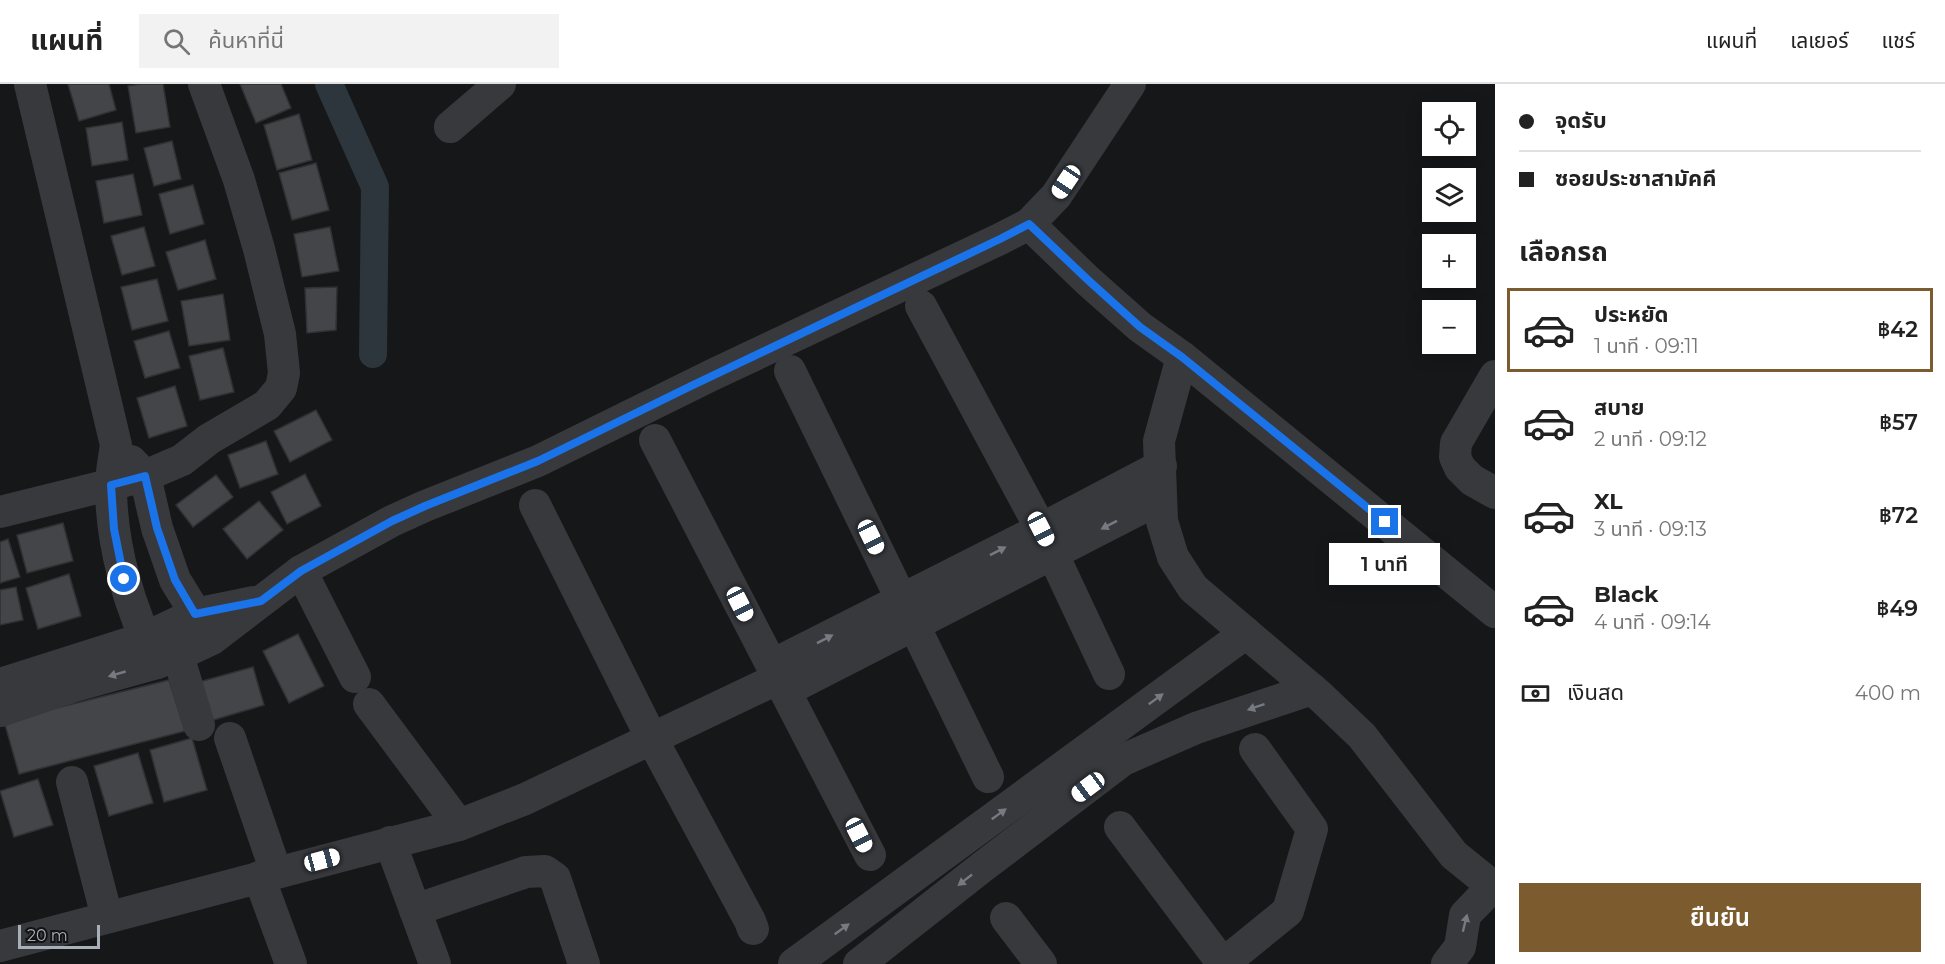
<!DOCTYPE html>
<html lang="th">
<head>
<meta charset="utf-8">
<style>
	:root { --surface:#fff; --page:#f2f2f2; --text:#222; --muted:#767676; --line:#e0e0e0; --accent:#7c5b2f }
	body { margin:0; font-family:Montserrat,"Noto Sans Thai",sans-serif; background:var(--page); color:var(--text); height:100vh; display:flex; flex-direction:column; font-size:22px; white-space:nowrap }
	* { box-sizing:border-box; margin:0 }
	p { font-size:20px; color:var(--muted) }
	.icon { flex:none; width:33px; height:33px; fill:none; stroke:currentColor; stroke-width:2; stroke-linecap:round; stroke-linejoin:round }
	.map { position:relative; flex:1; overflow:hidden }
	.sheet { display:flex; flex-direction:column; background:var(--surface); width:450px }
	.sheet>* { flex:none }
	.top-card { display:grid; align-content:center; height:132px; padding:0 24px; background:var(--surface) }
	.tools { position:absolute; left:1422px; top:18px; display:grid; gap:12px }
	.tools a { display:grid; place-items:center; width:54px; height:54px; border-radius:0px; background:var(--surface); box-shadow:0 3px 15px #0003; font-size:30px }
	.scale { position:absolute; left:18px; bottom:15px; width:82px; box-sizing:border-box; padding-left:6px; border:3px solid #a9afb8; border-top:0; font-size:16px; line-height:21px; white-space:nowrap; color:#a9afb8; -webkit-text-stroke:4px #111213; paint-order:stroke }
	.end { position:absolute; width:27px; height:27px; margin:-14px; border:8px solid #1a73e8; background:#fff; box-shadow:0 0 0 3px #fff }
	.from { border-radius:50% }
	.bubble { position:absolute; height:42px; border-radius:0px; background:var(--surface); box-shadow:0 3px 15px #0003; font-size:20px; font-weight:600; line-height:42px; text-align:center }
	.car { position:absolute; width:18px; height:36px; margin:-18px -9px; border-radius:8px; box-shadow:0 0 4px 2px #0007; background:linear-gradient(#fff 24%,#345 0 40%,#fff 0 76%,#345 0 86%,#fff 0) }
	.top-card b { display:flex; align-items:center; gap:21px; height:57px; font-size:22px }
	.top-card b+b { border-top:2px solid var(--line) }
	.top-card i { width:15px; height:15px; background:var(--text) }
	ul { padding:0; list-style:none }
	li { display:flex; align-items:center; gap:18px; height:84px; margin:0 12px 9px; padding:0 12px; border:3px solid transparent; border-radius:0px }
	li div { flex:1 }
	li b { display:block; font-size:22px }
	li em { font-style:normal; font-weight:600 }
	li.on { border-color:var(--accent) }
	li>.icon { width:54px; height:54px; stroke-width:1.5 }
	h2 { padding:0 24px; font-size:27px; line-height:72px }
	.pay { display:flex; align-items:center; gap:15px; height:66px; padding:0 24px; font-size:22px }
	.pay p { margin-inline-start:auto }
	.primary-button { display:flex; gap:12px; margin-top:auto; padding:12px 24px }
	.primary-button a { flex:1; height:69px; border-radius:0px; background:var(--accent); color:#fff; font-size:24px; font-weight:600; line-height:69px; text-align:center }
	header { display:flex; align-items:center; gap:36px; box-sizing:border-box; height:84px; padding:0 30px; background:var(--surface); border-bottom:2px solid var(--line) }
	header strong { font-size:28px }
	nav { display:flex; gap:33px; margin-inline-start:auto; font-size:21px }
	.search { width:420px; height:54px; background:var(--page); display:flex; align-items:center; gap:15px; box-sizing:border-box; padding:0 21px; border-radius:0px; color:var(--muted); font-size:22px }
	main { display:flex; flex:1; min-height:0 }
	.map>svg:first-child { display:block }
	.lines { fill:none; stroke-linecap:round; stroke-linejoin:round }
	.canal { stroke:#2d363c; stroke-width:28 }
	.building { fill:#434548; stroke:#313134; stroke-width:1.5 }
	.minor { stroke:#38393d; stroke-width:32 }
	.oneway { fill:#767a81 }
	.route { stroke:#1a73e8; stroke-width:8 }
</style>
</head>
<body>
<header>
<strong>แผนที่</strong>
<div class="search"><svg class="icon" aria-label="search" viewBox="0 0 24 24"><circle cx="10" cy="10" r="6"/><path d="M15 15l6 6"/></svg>ค้นหาที่นี่</div>
<nav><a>แผนที่</a><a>เลเยอร์</a><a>แชร์</a></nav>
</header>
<main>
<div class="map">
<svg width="1495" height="880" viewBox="0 0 1495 880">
	<rect width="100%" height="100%" fill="#161718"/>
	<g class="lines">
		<path class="canal" d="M329,0l46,103 -2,167"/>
	</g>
	<g class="building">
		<path d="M68,0h41l7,26 -37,11z"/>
		<path d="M141,0h22l7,43 -34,6 -8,-47z"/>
		<path d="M240,0h41l10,24 -35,15z"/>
		<path d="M299,30l13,46 -35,10 -13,-45z"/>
		<path d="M122,38l6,38 -36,6 -6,-38z"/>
		<path d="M172,57l9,38 -27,7 -10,-38z"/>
		<path d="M316,79l13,47 -37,10 -13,-47z"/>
		<path d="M133,90l9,41 -38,8 -8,-42z"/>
		<path d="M193,101l11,39 -34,10 -11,-40z"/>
		<path d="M144,143l11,39 -33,9 -11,-39z"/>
		<path d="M330,143l9,44 -37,6 -8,-43z"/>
		<path d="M205,156l11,39 -38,11 -12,-38z"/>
		<path d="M157,195l11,42 -36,9 -11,-43z"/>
		<path d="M337,203l-1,43 -29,3 -2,-45z"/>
		<path d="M223,210l7,46 -41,6 -8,-45z"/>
		<path d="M169,247l11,37 -35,10 -11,-37z"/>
		<path d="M223,264l11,44 -34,8 -11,-44z"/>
		<path d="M175,302l12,40 -38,12 -12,-40z"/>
		<path d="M316,326l16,30 -42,22 -16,-31z"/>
		<path d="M266,357l12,33 -38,14 -12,-33z"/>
		<path d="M305,390l16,32 -34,18 -16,-32z"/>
		<path d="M216,391l17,22 -40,30 -17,-22z"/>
		<path d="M259,417l24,29 -36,29 -24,-30z"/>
		<path d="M63,439l10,38 -46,12 -10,-38z"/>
		<path d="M8,455l12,38 -20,6v-41z"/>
		<path d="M69,490l12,42 -43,13 -12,-41z"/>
		<path d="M16,503l7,33 -23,5v-35z"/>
		<path d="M298,550l26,52 -35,17 -26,-52z"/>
		<path d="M253,583l11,38 -54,16 -11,-39z"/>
		<path d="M169,596l16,51 -166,43 -15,-53z"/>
		<path d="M192,654l15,52 -43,12 -14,-52z"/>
		<path d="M138,669l15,50 -44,13 -15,-50z"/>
		<path d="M38,695l15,46 -39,12 -14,-46z"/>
	</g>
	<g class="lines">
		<g class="minor">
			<path d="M30,0l86,361c-2,14 -5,28 -5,41 0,61 19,124 46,177"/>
			<path d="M450,43l50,-43"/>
			<path d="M1029,140l58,56 53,47 42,30 313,255"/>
			<path d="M921,222l120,223 68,145"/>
			<path d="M1182,273l-23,84 3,80 11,36 20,31 128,109 41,39 92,119 41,33"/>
			<path d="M790,287l198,406"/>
			<path d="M1495,292l-39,67 -1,14 5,11 12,12 23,13"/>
			<path d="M655,356l215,415"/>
			<path d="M131,377l14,15 12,52 18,52 32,52"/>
			<path d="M535,421l117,234 98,182 3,8"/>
			<path d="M0,428l145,-36 37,-16 27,-21 58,-34 14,-17 3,-15 -4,-39 -21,-85 -20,-69 -35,-96"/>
			<path d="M301,487l54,106"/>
			<path d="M178,571l21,70"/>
			<path d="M772,581l269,-136 120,-63"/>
			<path d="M0,600l145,-46 50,-24 59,-12"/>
			<path d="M785,607l376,-193"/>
			<path d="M369,620l90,121"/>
			<path d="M0,627l74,-25 83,-23 21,-8 34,-16 89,-68 91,-50 33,-15 113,-45 174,-86 288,-136 29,-15 27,-28 74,-112"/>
			<path d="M230,654l46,134"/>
			<path d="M72,698l35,135"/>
			<path d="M1120,743l103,137"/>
			<path d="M390,758l45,122"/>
			<path d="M259,793l32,87"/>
			<path d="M415,826l111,-38 19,-1 10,7 29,86"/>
			<path d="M1006,834l35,46"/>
			<path d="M0,862l459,-121 66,-26 254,-121"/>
			<path d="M794,880l452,-331"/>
			<path d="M859,880l122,-96 142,-108 73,-32 116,-39"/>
			<path d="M1223,880l65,-53 24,-82 -57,-80"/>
			<path d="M1447,880l13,-17 5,-32 27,-28"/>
		</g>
	</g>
	<defs><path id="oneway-solid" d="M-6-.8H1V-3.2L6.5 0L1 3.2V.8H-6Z" transform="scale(1.5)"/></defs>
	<g class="oneway">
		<use href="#oneway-solid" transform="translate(1109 441) rotate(153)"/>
		<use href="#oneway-solid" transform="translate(998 467) rotate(-27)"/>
		<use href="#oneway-solid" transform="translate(825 555) rotate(-27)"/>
		<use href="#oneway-solid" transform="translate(117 590) rotate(164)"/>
		<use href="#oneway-solid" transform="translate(1156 615) rotate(-36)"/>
		<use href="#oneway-solid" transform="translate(1256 623) rotate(161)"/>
		<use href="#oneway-solid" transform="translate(999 730) rotate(-36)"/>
		<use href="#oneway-solid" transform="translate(965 796) rotate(142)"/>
		<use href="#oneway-solid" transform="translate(1465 839) rotate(-76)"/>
		<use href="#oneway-solid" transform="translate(842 845) rotate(-36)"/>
	</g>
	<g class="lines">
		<path class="route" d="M124,495l-10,-50 -3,-44 34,-9 12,52 18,52 20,34 66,-13 40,-30 91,-50 33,-15 113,-45 153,-75 309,-147 29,-15 59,56 52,47 42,30 203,165"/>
	</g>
</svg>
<div class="tools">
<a><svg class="icon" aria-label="locate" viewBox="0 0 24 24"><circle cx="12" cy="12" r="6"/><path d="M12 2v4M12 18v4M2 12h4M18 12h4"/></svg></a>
<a><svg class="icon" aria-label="layers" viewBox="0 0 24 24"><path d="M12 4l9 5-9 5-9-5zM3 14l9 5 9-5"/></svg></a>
<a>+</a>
<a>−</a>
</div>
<div class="scale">20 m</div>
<i class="end from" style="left:124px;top:495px"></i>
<i class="end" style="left:1385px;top:438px"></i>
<div class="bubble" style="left:1329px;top:459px;width:111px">1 นาที</div>
<i class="car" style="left:1066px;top:98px;rotate:214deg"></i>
<i class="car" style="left:1041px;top:445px;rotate:153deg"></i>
<i class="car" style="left:871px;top:453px;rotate:154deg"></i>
<i class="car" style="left:740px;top:520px;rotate:153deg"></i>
<i class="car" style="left:1088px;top:703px;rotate:233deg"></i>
<i class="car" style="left:859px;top:751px;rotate:153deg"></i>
<i class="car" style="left:322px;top:776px;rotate:75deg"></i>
</div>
<section class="sheet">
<div class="top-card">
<b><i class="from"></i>จุดรับ</b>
<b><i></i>ซอยประชาสามัคคี</b>
</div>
<h2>เลือกรถ</h2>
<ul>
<li class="on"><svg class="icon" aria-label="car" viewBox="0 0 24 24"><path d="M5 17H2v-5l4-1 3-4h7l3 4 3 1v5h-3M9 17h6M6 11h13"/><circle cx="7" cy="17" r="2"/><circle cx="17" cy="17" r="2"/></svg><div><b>ประหยัด</b><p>1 นาที · 09:11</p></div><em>฿42</em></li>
<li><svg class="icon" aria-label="car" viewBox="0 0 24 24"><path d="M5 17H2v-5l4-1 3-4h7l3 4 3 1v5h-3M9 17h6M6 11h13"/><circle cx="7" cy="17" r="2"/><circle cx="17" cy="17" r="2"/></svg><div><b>สบาย</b><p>2 นาที · 09:12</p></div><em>฿57</em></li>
<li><svg class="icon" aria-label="car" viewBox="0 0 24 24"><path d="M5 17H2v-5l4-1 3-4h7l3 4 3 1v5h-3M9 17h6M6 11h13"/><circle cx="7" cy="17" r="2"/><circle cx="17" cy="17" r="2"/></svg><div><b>XL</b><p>3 นาที · 09:13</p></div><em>฿72</em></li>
<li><svg class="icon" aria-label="car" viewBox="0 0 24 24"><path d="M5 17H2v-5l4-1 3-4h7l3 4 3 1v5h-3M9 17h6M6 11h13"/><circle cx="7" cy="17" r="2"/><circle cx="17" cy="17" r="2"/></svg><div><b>Black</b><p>4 นาที · 09:14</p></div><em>฿49</em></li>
</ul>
<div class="pay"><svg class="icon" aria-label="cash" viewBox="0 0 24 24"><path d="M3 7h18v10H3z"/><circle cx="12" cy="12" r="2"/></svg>เงินสด<p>400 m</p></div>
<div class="primary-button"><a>ยืนยัน</a></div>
</section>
</main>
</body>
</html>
